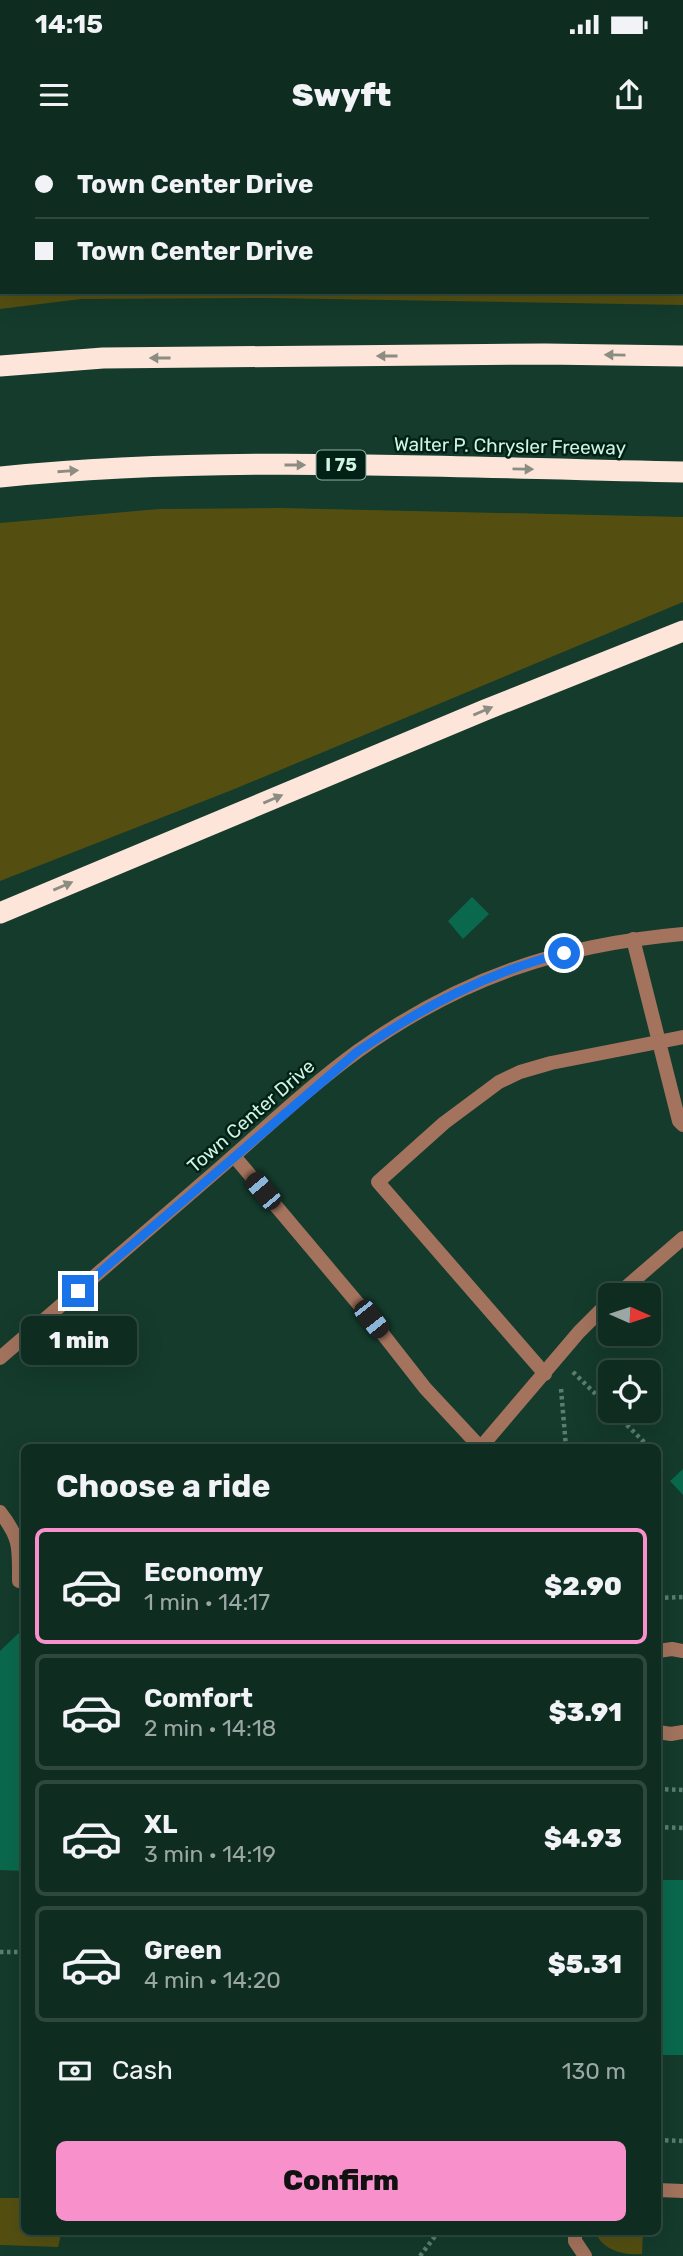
<!DOCTYPE html>
<html lang="en">
<head>
<meta charset="utf-8">
<style>
	:root { --surface:#0f2c21; --page:#18342a; --text:#f1f3f6; --muted:#9ba7a5; --line:#2f483f; --accent:#f890cc }
	body { margin:0; font-family:Rubik,sans-serif; background:var(--page); color:var(--text); height:100vh; display:flex; flex-direction:column; font-size:26px; white-space:nowrap }
	* { box-sizing:border-box; margin:0 }
	p { font-size:23px; color:var(--muted) }
	.icon { flex:none; width:38px; height:38px; fill:none; stroke:currentColor; stroke-width:2; stroke-linecap:round; stroke-linejoin:round }
	.map { position:relative; flex:1; overflow:hidden }
	.side { position:absolute; left:21px; top:1304px; width:640px; height:791px; display:flex; flex-direction:column; background:var(--surface); border-radius:10px; box-shadow:0 7px 28px #0002,0 0 0 2px var(--line) }
	.side>* { flex:none }
	.banner { position:absolute; left:0px; top:0px; width:684px; height:154px; box-shadow:0 7px 28px #0002,0 0 0 2px var(--line); display:grid; align-content:center; height:154px; padding:0 35px; background:var(--surface) }
	.needle { width:46px; rotate:93deg }
	.controls { position:absolute; left:598px; top:1143px; display:grid; gap:14px }
	.controls a { display:grid; place-items:center; width:63px; height:63px; border-radius:10px; background:var(--surface); box-shadow:0 7px 28px #0002,0 0 0 2px var(--line); font-size:35px }
	.end { position:absolute; width:32px; height:32px; margin:-16px; border:9px solid #1a73e8; background:#fff; box-shadow:0 0 0 4px #fff }
	.from { border-radius:50% }
	.bubble { position:absolute; height:49px; border-radius:10px; background:var(--surface); box-shadow:0 7px 28px #0002,0 0 0 2px var(--line); font-size:23px; font-weight:800; line-height:49px; text-align:center }
	.car { position:absolute; width:21px; height:42px; margin:-21px -10px; border-radius:9px; box-shadow:0 0 5px 2px #0007; background:linear-gradient(#222 24%,#8ab4d8 0 40%,#222 0 76%,#8ab4d8 0 86%,#222 0) }
	.banner b { display:flex; align-items:center; gap:24px; height:66px; font-size:26px }
	.banner b+b { border-top:2px solid var(--line) }
	.banner i { width:18px; height:18px; background:var(--text) }
	ul { padding:0; list-style:none }
	li { display:flex; align-items:center; gap:21px; height:116px; margin:0 14px 10px; padding:0 21px; border:4px solid var(--line); border-radius:10px }
	li div { flex:1 }
	li b { display:block; font-size:26px }
	li em { font-style:normal; font-weight:800 }
	li.current { border-color:var(--accent) }
	li>.icon { width:63px; height:63px; stroke-width:1.5 }
	h2 { padding:0 35px; font-size:32px; line-height:84px }
	.pay { display:flex; align-items:center; gap:18px; height:77px; padding:0 35px; font-size:26px }
	.pay p { margin-inline-start:auto }
	.button { display:flex; gap:14px; margin-top:auto; padding:14px 35px }
	.button a { flex:1; height:80px; border-radius:10px; background:var(--accent); color:#111; font-size:28px; font-weight:800; line-height:80px; text-align:center }
	.status { display:flex; justify-content:space-between; align-items:center; height:49px; padding:0 35px; background:var(--surface); direction:ltr }
	.status svg { height:19px; fill:currentColor }
	header { display:flex; justify-content:space-between; align-items:center; height:91px; padding:0 35px; background:var(--surface); font-size:32px; font-weight:800 }
	.map>svg:first-child { display:block }
	.green { fill:#544f11; fill-rule:evenodd }
	.building { fill:#0a694c }
	.lines { fill:none; stroke-linecap:round; stroke-linejoin:round }
	.path { stroke:#597f6f; stroke-width:4.5; stroke-dasharray:3.5 3.5; stroke-linecap:butt }
	.lane { stroke:#a3735d; stroke-width:14 }
	.street { stroke:#a3735d; stroke-width:14 }
	.highway { stroke:#fde5da; stroke-width:21 }
	.oneway { fill:#8c8d82 }
	.route { stroke:#1a73e8; stroke-width:9 }
	.labels { text-anchor:middle; dominant-baseline:central; stroke-width:5; stroke-linejoin:round; paint-order:stroke }
	.shield { fill:#022116; stroke:#92b5a6; stroke-width:2 }
	.shield-label { font-size:18px; font-weight:bold; fill:#d0f4e3 }
	.street-label { font-size:19px; fill:#d0f4e3; stroke:#022116 }
</style>
</head>
<body>
<div class="status"><b>14:15</b><svg viewBox="0 0 49 12"><path d="M0 12V9h3v3zM5 12V6h3v6zM10 12V3h3v9zM15 12V0h3v12zM26 1h20v11H26zM47 4h2v5h-2z"/></svg></div>
<header><svg class="icon" aria-label="menu" viewBox="0 0 24 24"><path d="M4 6h16M4 12h16M4 18h16"/></svg>Swyft<svg class="icon" aria-label="share" viewBox="0 0 24 24"><path d="M12 15V3M7 8l5-5 5 5M5 13v7h14v-7"/></svg></header>
<div class="map">
<svg width="683" height="2116" viewBox="0 0 683 2116">
	<rect width="100%" height="100%" fill="#143b2c"/>
	<g class="green">
		<path d="M0,0h683v165l-416,-7 -186,1 -81,10zM2,2h680v150h-680z"/>
		<path d="M280,368l403,9v85l-446,186 -237,93v-358l159,-14z"/>
		<path d="M0,2058h24v33h38l-4,16 -58,-2z"/>
		<path d="M595,2091h48l-1,23c-17,2 -41,-4 -47,-23z"/>
	</g>
	<g class="building">
		<path d="M472,757l17,17 -26,25 -15,-18z"/>
		<path d="M683,1329v26l-13,-14z"/>
		<path d="M24,1488v243l-24,-1v-219z"/>
		<rect x="658" y="1740" width="25" height="175"/>
	</g>
	<g class="lines">
		<g class="path">
			<path d="M573,1232l38,37"/>
			<path d="M561,1249l5,58"/>
			<path d="M612,1270l37,37"/>
			<path d="M658,1458l25,-1"/>
			<path d="M658,1649l25,1"/>
			<path d="M658,1687l25,1"/>
			<path d="M0,1812h24"/>
			<path d="M658,2000l25,1"/>
			<path d="M420,2116l19,-25"/>
		</g>
		<g class="lane">
			<path d="M633,799l46,182 4,4"/>
			<path d="M234,1016l137,163 54,69 55,59"/>
			<path d="M617,1155l66,-57"/>
			<path d="M545,1234l-167,-192 66,-59 55,-41 21,-10 31,-9 132,-26"/>
			<path d="M481,1307l98,-115 32,-32"/>
			<path d="M0,1372c21,27 19,36 19,69h5"/>
			<path d="M658,1511l14,-2 11,2"/>
			<path d="M658,1592l13,2 12,-2"/>
			<path d="M658,2050l25,1"/>
			<path d="M575,2091v10l10,15"/>
		</g>
		<path class="street" d="M0,1218c74,-64 147,-127 221,-191 45,-39 89,-81 137,-116 102,-73 201,-106 325,-117"/>
		<g class="highway">
			<path d="M0,226l103,-8 442,-4 138,2"/>
			<path d="M0,337c226,-23 456,-9 683,-5"/>
			<path d="M0,773l485,-203 198,-79"/>
		</g>
	</g>
	<defs><path id="oneway-solid" d="M-6-.8H1V-3.2L6.5 0L1 3.2V.8H-6Z" transform="scale(1.75)"/></defs>
	<g class="oneway">
		<use href="#oneway-solid" transform="translate(615 215) rotate(-179)"/>
		<use href="#oneway-solid" transform="translate(387 216) rotate(180)"/>
		<use href="#oneway-solid" transform="translate(160 218) rotate(180)"/>
		<use href="#oneway-solid" transform="translate(295 325)"/>
		<use href="#oneway-solid" transform="translate(523 329) rotate(1)"/>
		<use href="#oneway-solid" transform="translate(68 331) rotate(-4)"/>
		<use href="#oneway-solid" transform="translate(483 571) rotate(-23)"/>
		<use href="#oneway-solid" transform="translate(273 659) rotate(-23)"/>
		<use href="#oneway-solid" transform="translate(63 746) rotate(-23)"/>
	</g>
	<g class="lines">
		<path class="route" d="M78,1151l279,-239c64,-44 131,-80 207,-99"/>
	</g>
	<g class="labels">
		<rect class="shield" x="316.5" y="310.5" width="49" height="29" rx="5"/>
		<g class="shield-label">
			<text x="341" y="325">I 75</text>
		</g>
		<g class="street-label">
			<text transform="translate(510 306) rotate(1)">Walter P. Chrysler Freeway</text>
			<text transform="translate(251 976) rotate(-41)">Town Center Drive</text>
		</g>
	</g>
</svg>
<div class="controls">
<a><svg class="needle" viewBox="-14 -14 28 28"><path d="M0-13l5 13h-10z" fill="#e53935"/><path d="M0 13l5-13h-10z" fill="#9ba7a5"/></svg></a>
<a><svg class="icon" aria-label="locate" viewBox="0 0 24 24"><circle cx="12" cy="12" r="6"/><path d="M12 2v4M12 18v4M2 12h4M18 12h4"/></svg></a>
</div>
<i class="end from" style="left:564px;top:813px"></i>
<i class="end" style="left:78px;top:1151px"></i>
<div class="bubble" style="left:21px;top:1176px;width:116px">1 min</div>
<i class="car" style="left:263px;top:1051px;rotate:320deg"></i>
<i class="car" style="left:371px;top:1179px;rotate:142deg"></i>
<div class="banner">
<b><i class="from"></i>Town Center Drive</b>
<b><i></i>Town Center Drive</b>
</div>
<section class="side">
<h2>Choose a ride</h2>
<ul>
<li class="current"><svg class="icon" aria-label="car" viewBox="0 0 24 24"><path d="M5 17H2v-5l4-1 3-4h7l3 4 3 1v5h-3M9 17h6M6 11h13"/><circle cx="7" cy="17" r="2"/><circle cx="17" cy="17" r="2"/></svg><div><b>Economy</b><p>1 min · 14:17</p></div><em>$2.90</em></li>
<li><svg class="icon" aria-label="car" viewBox="0 0 24 24"><path d="M5 17H2v-5l4-1 3-4h7l3 4 3 1v5h-3M9 17h6M6 11h13"/><circle cx="7" cy="17" r="2"/><circle cx="17" cy="17" r="2"/></svg><div><b>Comfort</b><p>2 min · 14:18</p></div><em>$3.91</em></li>
<li><svg class="icon" aria-label="car" viewBox="0 0 24 24"><path d="M5 17H2v-5l4-1 3-4h7l3 4 3 1v5h-3M9 17h6M6 11h13"/><circle cx="7" cy="17" r="2"/><circle cx="17" cy="17" r="2"/></svg><div><b>XL</b><p>3 min · 14:19</p></div><em>$4.93</em></li>
<li><svg class="icon" aria-label="car" viewBox="0 0 24 24"><path d="M5 17H2v-5l4-1 3-4h7l3 4 3 1v5h-3M9 17h6M6 11h13"/><circle cx="7" cy="17" r="2"/><circle cx="17" cy="17" r="2"/></svg><div><b>Green</b><p>4 min · 14:20</p></div><em>$5.31</em></li>
</ul>
<div class="pay"><svg class="icon" aria-label="cash" viewBox="0 0 24 24"><path d="M3 7h18v10H3z"/><circle cx="12" cy="12" r="2"/></svg>Cash<p>130 m</p></div>
<div class="button"><a>Confirm</a></div>
</section>
</div>
</body>
</html>
